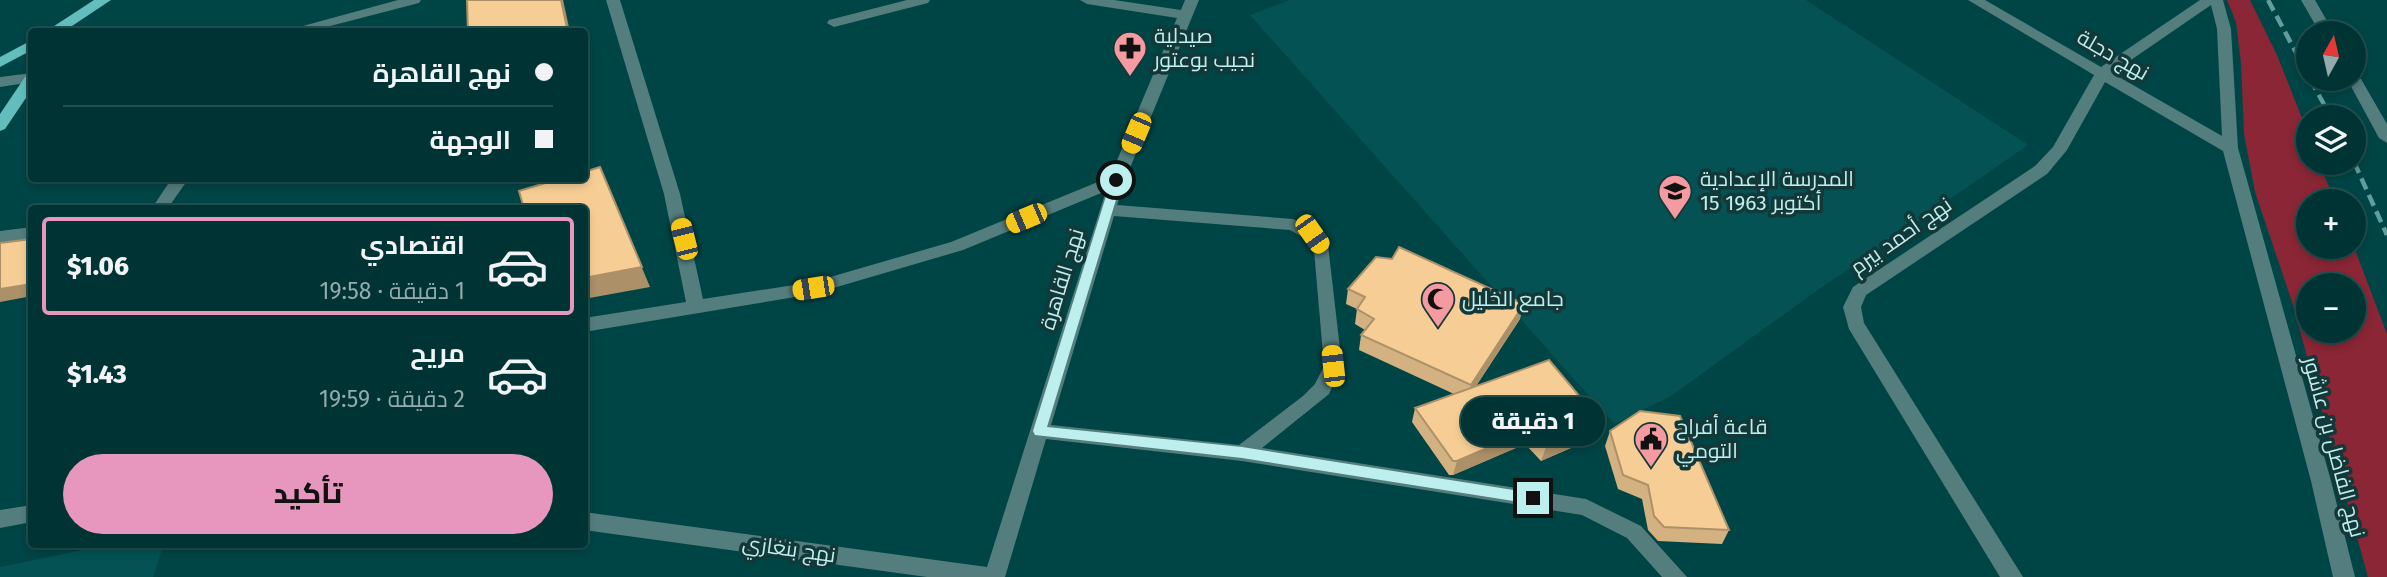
<!DOCTYPE html>
<html lang="ar">
<head>
<meta charset="utf-8">
<style>
	:root { --surface:#003434; --page:#0a3c3c; --text:#f1f3f6; --muted:#95aaac; --line:#224f4f; --accent:#e797bd }
	body { margin:0; font-family:"Fira Sans",Cairo,sans-serif; background:var(--page); color:var(--text); direction:rtl; height:100vh; display:flex; flex-direction:column; font-size:26px; white-space:nowrap }
	* { box-sizing:border-box; margin:0 }
	p { font-size:23px; color:var(--muted) }
	.icon { flex:none; width:38px; height:38px; fill:none; stroke:currentColor; stroke-width:2; stroke-linecap:round; stroke-linejoin:round }
	.map { position:relative; flex:1; overflow:hidden; direction:ltr }
	.drawer { position:absolute; left:28px; top:205px; width:560px; height:343px; display:flex; flex-direction:column; background:var(--surface); border-radius:7px; box-shadow:0 4px 10px #0003,0 0 0 2px var(--line); direction:rtl }
	.drawer>* { flex:none }
	.guide { position:absolute; left:28px; top:28px; width:560px; height:154px; border-radius:7px; box-shadow:0 4px 10px #0003,0 0 0 2px var(--line); direction:rtl; display:grid; align-content:center; height:154px; padding:0 35px; background:var(--surface) }
	.needle { width:46px; rotate:8deg }
	.fabs { position:absolute; left:2296px; top:21px; display:grid; gap:14px }
	.fabs a { display:grid; place-items:center; width:70px; height:70px; border-radius:50%; background:var(--surface); box-shadow:0 4px 10px #0003,0 0 0 2px var(--line); font-size:35px }
	.end { position:absolute; width:32px; height:32px; margin:-16px; border:9px solid #beefef; background:#111; box-shadow:0 0 0 4px #111 }
	.from { border-radius:50% }
	.bubble { position:absolute; height:49px; border-radius:24px; background:var(--surface); box-shadow:0 4px 10px #0003,0 0 0 2px var(--line); font-size:23px; font-weight:800; line-height:49px; text-align:center; direction:rtl }
	.car { position:absolute; width:21px; height:42px; margin:-21px -10px; border-radius:9px; box-shadow:0 0 5px 2px #0007; background:linear-gradient(#f5c518 24%,#345 0 40%,#f5c518 0 76%,#345 0 86%,#f5c518 0) }
	.guide b { display:flex; align-items:center; gap:24px; height:66px; font-size:26px }
	.guide b+b { border-top:2px solid var(--line) }
	.guide i { width:18px; height:18px; background:var(--text) }
	ul { padding:12px 0 0; list-style:none }
	li { display:flex; align-items:center; gap:21px; height:98px; margin:0 14px 10px; padding:0 21px; border:4px solid transparent; border-radius:7px }
	li div { flex:1 }
	li b { display:block; font-size:26px }
	li em { font-style:normal; font-weight:800 }
	li.on { border-color:var(--accent) }
	li>.icon { width:63px; height:63px; stroke-width:1.5 }
	.action { display:flex; gap:14px; margin-top:auto; padding:14px 35px }
	.action a { flex:1; height:80px; border-radius:42px; background:var(--accent); color:#111; font-size:28px; font-weight:800; line-height:80px; text-align:center }
	.map>svg:first-child { display:block }
	.built { fill:#045253 }
	.green { fill:#8a2635; fill-rule:evenodd }
	.lines { fill:none; stroke-linecap:round; stroke-linejoin:round }
	.minor { fill:#547d7d; fill-rule:evenodd }
	.major { fill:#63bdbd; fill-rule:evenodd }
	.rail { stroke:#629d9d; stroke-width:4.5; stroke-dasharray:12 6; stroke-linecap:butt }
	.wall { fill:#d4b180 }
	.shaded-wall { fill:#ac9068 }
	.building { fill:#f6ce95; stroke:#ac9068; stroke-width:2 }
	.route { fill:#beefef }
	.labels { text-anchor:middle; dominant-baseline:central; stroke-width:7; stroke-linejoin:round; paint-order:stroke }
	.poi-label { font-size:21px; fill:#beefef; stroke:#143738; text-anchor:start }
	.street-label { font-size:21px; fill:#beefef; stroke:#143738 }
</style>
</head>
<body>
<div class="map">
<svg width="2387" height="577" viewBox="0 0 2387 577">
	<rect width="100%" height="100%" fill="#004546"/>
	<g class="built">
		<path d="M1290,0h516l222,145 -220,152 -137,99 -57,28 -364,-409z"/>
		<path d="M112,544h52l-11,33h-153v-10z"/>
	</g>
	<path class="green" d="M2227,0h23l27,55 31,78v30h11l16,38h-27v46h46l33,87v243h-19l-76,-275 -37,-110 -11,-58 -3,-71 -5,-41zM2308,285h46v46h-46z"/>
	<g class="lines">
		<g class="minor">
			<path d="M398,0h23l-2,3 -112,29h-26z"/>
			<path d="M606,0h14l60,194 23,105 110,-17 138,-40 159,-65 67,-159 -90,-14 -7,-4h34l67,10 4,-10h14l-74,180 -8,25 176,14 25,12 10,14 14,121 -13,28 -67,54 324,51 55,27 46,51h-25l-35,-39 -45,-23 -340,-54 -196,-22 -41,138h-78l-343,-47v-18l403,55 119,-376 -143,59 -150,44 -229,38v-14l102,-16 -22,-108zM1114,216l176,14 16,9 8,11 10,116 -9,18 -12,12 -64,49 -188,-20z"/>
			<path d="M907,0h23l-2,3 -94,24 -7,-4 2,-3z"/>
			<path d="M1968,0h17l116,67 99,-67h23l8,29 7,119 93,333 24,96h-22l-22,-96 -88,-330 -118,-69 -38,68 -20,24 -181,121 -5,12 3,16 159,254h-23l-151,-248 -6,-22 10,-20 182,-121 18,-19 41,-72zM2211,5l6,24 5,107 -110,-63z"/>
			<path d="M2301,0h14l19,33h-14z"/>
			<path d="M32,73v9l-32,5v-10z"/>
			<path d="M2354,75l7,4 26,45v19l-8,-5 -32,-59h7z"/>
			<path d="M172,178h17l-21,30h-16z"/>
			<path d="M32,227v12l-32,4v-12z"/>
			<path d="M32,505v17l-32,6v-18z"/>
		</g>
		<g class="major">
			<path d="M94,0h17l-48,32h-18z"/>
			<path d="M32,40v10l-32,17v-10z"/>
			<path d="M32,73v16l-27,40 -5,2v-17l27,-40z"/>
		</g>
		<g class="rail">
			<path d="M2268,0l40,75"/>
			<path d="M2310,79l21,38"/>
			<path d="M2354,162l33,73"/>
		</g>
	</g>
	<g class="wall">
		<path d="M1348,289l172,30 -44,67 120,51 -55,24 -16,-17 -72,31h-4l-37,-53 3,-14 39,-14 -95,-44 2,-15 4,-5 -10,-6 2,-15 -11,-5z"/>
		<path d="M1610,431l119,99 -7,14 -64,-3 -10,-11 -6,-31 -24,-10 -13,-43z"/>
	</g>
	<g class="shaded-wall">
		<path d="M561,0h2l7,32h-19z"/>
		<path d="M600,167l50,120 -66,12v-21z"/>
		<path d="M32,284v12l-32,6v-13z"/>
		<path d="M1524,304l-4,15 -53,81 4,-15z"/>
		<path d="M1602,423l-6,14 -55,24 5,-14z"/>
		<path d="M1529,430l-4,14 -72,31 4,-14z"/>
	</g>
	<g class="building">
		<path d="M467,0h94l6,28 -16,4h-83z"/>
		<path d="M600,167l42,100 -58,11v-70h-60l-5,-17 43,-13h22v-6z"/>
		<path d="M32,239v45l-32,5v-46z"/>
		<path d="M1399,247l125,57 -53,81 -110,-50 13,-16 -17,-10 8,-12 -17,-8 28,-32 16,2z"/>
		<path d="M1549,360l53,63 -56,24 -17,-17 -72,31h-4l-38,-53z"/>
		<path d="M1640,411l40,5 49,114 -65,-3 -10,-11 -6,-31 -25,-10 -13,-44z"/>
	</g>
	<path class="route" d="M1116,176l6,4 -75,247 195,20 291,46 7,5 -2,4 -5,2 -291,-46 -207,-23 -2,-4 78,-251z"/>
	<defs>
		<symbol id="pharmacy-pin" viewBox="-11 -11 22 30"><path d="M0 17L-7.5 6A9.5 9.5 0 1 1 7.5 6Z" fill="#f49aa0" stroke="#143738"/><path d="M-2-6h4v4h4v4h-4v4h-4v-4h-4v-4h4Z" fill="#111"/></symbol>
		<symbol id="school-pin" viewBox="-11 -11 22 30"><path d="M0 17L-7.5 6A9.5 9.5 0 1 1 7.5 6Z" fill="#f49aa0" stroke="#143738"/><path d="M0-5L7-2L0 1L-7-2ZM-4 1L0 2.5L4 1V4Q0 6-4 4Z" fill="#111"/></symbol>
		<symbol id="mosque-pin" viewBox="-11 -11 22 30"><path d="M0 17L-7.5 6A9.5 9.5 0 1 1 7.5 6Z" fill="#f49aa0" stroke="#143738"/><path d="M3.5-4.9A6 6 0 1 0 3.5 4.9A5 5 0 1 1 3.5-4.9Z" fill="#111"/></symbol>
		<symbol id="civic-pin" viewBox="-11 -11 22 30"><path d="M0 17L-7.5 6A9.5 9.5 0 1 1 7.5 6Z" fill="#f49aa0" stroke="#143738"/><path d="M-.6-6.5H3V-4.5H.6V-3L4-1V1h2V6H-6V1h2V-1L-.6-3ZM-1.2 2.5V6h2.4V2.5Z" fill="#111"/></symbol>
	</defs>
	<g fill-rule="evenodd">
		<use href="#pharmacy-pin" x="1111" y="29" width="38" height="52"/>
		<use href="#school-pin" x="1656" y="172" width="38" height="52"/>
		<use href="#mosque-pin" x="1419" y="280" width="38" height="52"/>
		<use href="#civic-pin" x="1632" y="420" width="38" height="52"/>
	</g>
	<g class="labels">
		<g class="poi-label">
			<text x="1154" y="36">صيدلية<tspan x="1154" dy="24">نجيب بوعتور</tspan></text>
			<text x="1700" y="179">المدرسة الإعدادية<tspan x="1700" dy="24">15 أكتوبر 1963</tspan></text>
			<text x="1462" y="299">جامع الخليل</text>
			<text x="1676" y="427">قاعة أفراح<tspan x="1676" dy="24">التومي</tspan></text>
		</g>
		<g class="street-label">
			<text transform="translate(2113 55) rotate(30)">نهج دجلة</text>
			<text transform="translate(1901 236) rotate(-35)">نهج أحمد بيرم</text>
			<text transform="translate(1062 279) rotate(-73)">نهج القاهرة</text>
			<text transform="translate(2334 447) rotate(75)">نهج الفاضل بن عاشور</text>
			<text transform="translate(789 549) rotate(8)">نهج بنغازي</text>
		</g>
	</g>
</svg>
<div class="fabs">
<a><svg class="needle" viewBox="-14 -14 28 28"><path d="M0-13l5 13h-10z" fill="#e53935"/><path d="M0 13l5-13h-10z" fill="#95aaac"/></svg></a>
<a><svg class="icon" aria-label="layers" viewBox="0 0 24 24"><path d="M12 4l9 5-9 5-9-5zM3 14l9 5 9-5"/></svg></a>
<a>+</a>
<a>−</a>
</div>
<i class="end from" style="left:1116px;top:180px"></i>
<i class="end" style="left:1533px;top:498px"></i>
<div class="bubble" style="left:1461px;top:397px;width:144px">1 دقيقة</div>
<i class="car" style="left:1136px;top:133px;rotate:203deg"></i>
<i class="car" style="left:1026px;top:218px;rotate:247deg"></i>
<i class="car" style="left:1312px;top:234px;rotate:145deg"></i>
<i class="car" style="left:684px;top:239px;rotate:346deg"></i>
<i class="car" style="left:813px;top:288px;rotate:261deg"></i>
<i class="car" style="left:1333px;top:366px;rotate:354deg"></i>
<div class="guide">
<b><i class="from"></i>نهج القاهرة</b>
<b><i></i>الوجهة</b>
</div>
<section class="drawer">
<ul>
<li class="on"><svg class="icon" aria-label="car" viewBox="0 0 24 24"><path d="M5 17H2v-5l4-1 3-4h7l3 4 3 1v5h-3M9 17h6M6 11h13"/><circle cx="7" cy="17" r="2"/><circle cx="17" cy="17" r="2"/></svg><div><b>اقتصادي</b><p>1 دقيقة · 19:58</p></div><em>$1.06</em></li>
<li><svg class="icon" aria-label="car" viewBox="0 0 24 24"><path d="M5 17H2v-5l4-1 3-4h7l3 4 3 1v5h-3M9 17h6M6 11h13"/><circle cx="7" cy="17" r="2"/><circle cx="17" cy="17" r="2"/></svg><div><b>مريح</b><p>2 دقيقة · 19:59</p></div><em>$1.43</em></li>
</ul>
<div class="action"><a>تأكيد</a></div>
</section>
</div>
</body>
</html>
